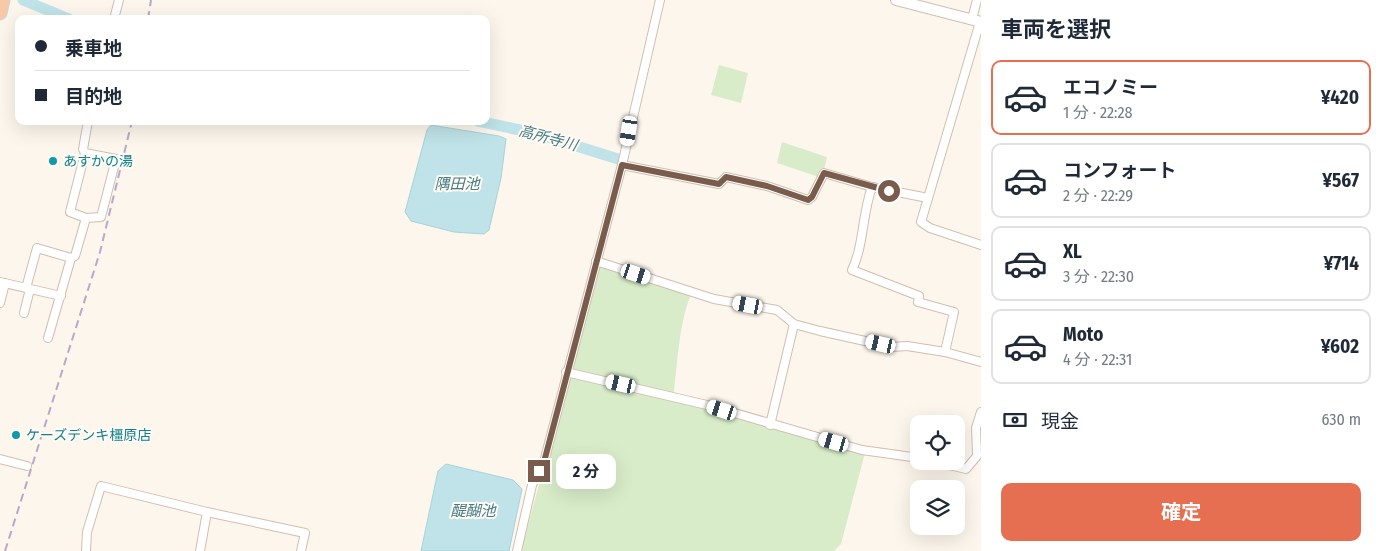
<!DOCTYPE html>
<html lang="ja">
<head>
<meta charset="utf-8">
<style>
	:root { --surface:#fff; --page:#f2f2f3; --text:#1f2937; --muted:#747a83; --line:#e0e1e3; --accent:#e76f51 }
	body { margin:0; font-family:"Fira Sans Condensed","Noto Sans JP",sans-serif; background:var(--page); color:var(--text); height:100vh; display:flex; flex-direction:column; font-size:19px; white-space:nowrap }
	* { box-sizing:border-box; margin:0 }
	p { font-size:16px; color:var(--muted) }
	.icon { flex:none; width:28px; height:28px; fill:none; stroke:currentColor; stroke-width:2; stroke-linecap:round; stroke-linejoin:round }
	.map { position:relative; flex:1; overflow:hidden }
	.panel { display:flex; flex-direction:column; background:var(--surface); width:400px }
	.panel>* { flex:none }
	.guide { position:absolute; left:15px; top:15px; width:475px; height:110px; border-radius:10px; box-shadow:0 5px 20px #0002; display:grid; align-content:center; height:110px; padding:0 20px; background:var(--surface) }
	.buttons { position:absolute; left:910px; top:415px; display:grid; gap:10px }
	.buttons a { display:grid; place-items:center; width:55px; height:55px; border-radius:10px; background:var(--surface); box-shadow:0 5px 20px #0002; font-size:25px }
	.end { position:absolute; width:22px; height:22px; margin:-11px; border:6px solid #7a5c4d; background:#fff; box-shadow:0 0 0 2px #fff }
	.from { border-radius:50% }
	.bubble { position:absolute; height:35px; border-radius:10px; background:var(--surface); box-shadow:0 5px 20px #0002; font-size:16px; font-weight:700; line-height:35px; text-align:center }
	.car { position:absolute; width:15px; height:30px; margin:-15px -8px; border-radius:6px; box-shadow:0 0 4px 1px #0007; background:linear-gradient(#fff 24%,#345 0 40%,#fff 0 76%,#345 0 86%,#fff 0) }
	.guide b { display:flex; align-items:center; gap:18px; height:48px; font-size:19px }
	.guide b+b { border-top:1px solid var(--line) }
	.guide i { width:12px; height:12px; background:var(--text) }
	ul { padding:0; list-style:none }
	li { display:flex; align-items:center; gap:15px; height:75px; margin:0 10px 8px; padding:0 10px; border:2px solid var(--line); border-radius:10px }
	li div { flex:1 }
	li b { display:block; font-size:19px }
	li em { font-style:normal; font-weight:700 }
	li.on { border-color:var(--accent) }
	li>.icon { width:45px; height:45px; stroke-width:1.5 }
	h2 { padding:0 20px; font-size:22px; line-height:60px }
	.pay { display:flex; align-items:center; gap:12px; height:55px; padding:0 20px; font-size:19px }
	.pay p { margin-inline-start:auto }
	.action { display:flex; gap:10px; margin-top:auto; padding:10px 20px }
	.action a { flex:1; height:58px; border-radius:10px; background:var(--accent); color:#fff; font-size:20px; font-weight:700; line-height:58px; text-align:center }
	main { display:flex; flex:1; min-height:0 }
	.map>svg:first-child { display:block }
	.green { fill:#d8ecc9 }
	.water { fill:#bfe3e8; stroke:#a5d3da }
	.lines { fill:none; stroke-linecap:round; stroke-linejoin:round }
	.river { stroke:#bfe3e8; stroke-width:11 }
	.minor-casing { stroke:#d1beb0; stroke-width:10 }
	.tertiary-casing { stroke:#d1beb0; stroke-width:12 }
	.trunk-casing { stroke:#dad1cd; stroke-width:15 }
	.minor { stroke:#fff; stroke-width:8 }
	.tertiary { stroke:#fff; stroke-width:10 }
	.trunk { stroke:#f9c8a4; stroke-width:12 }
	.rail { stroke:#b9a8c9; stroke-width:2; stroke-dasharray:8 5; stroke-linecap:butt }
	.route { stroke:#7a5c4d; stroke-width:6 }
	.culture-dot { fill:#0f9aa8; stroke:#fffaf3; stroke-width:2 }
	.labels { text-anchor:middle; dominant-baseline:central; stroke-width:4; stroke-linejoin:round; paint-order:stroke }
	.culture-label { font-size:14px; fill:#0d838f; stroke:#fffaf3; text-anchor:start }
	.water-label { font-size:15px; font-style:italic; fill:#437c86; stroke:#fffaf3 }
</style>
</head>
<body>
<main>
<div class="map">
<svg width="981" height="551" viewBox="0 0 981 551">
	<rect width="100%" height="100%" fill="#fdf6ec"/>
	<g class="green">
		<path d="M719,65l29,8 -7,30 -30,-8z"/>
		<path d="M782,142l45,15 -3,13 -5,7 -42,-14z"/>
		<path d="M602,265l89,29c-13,33 -13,69 -18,104l192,55 -24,91 -7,7h-313l77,-284z"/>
	</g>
	<g class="water">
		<path d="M431,125l68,11 7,3 -5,39 -12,52 -5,4 -30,-2 -43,-11 -6,-9 22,-82z"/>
		<path d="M446,464l67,16 9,9 -13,62h-88l17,-80z"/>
	</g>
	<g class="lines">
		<g class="river">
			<path d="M23,0l46,19"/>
			<path d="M478,121l60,13 80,25"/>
		</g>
		<defs>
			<g id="minor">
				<path d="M114,19l5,-19"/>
				<path d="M972,19l5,-19"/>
				<path d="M980,22l-59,200 9,6 51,17"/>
				<path d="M85,153l31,6 -15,58 -15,1"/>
				<path d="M622,165l97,19 7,-7 41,9 41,14 4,-3 12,-24 48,14 56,11"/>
				<path d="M872,187c-10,27 -8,58 -20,83l67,26 -1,6 36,10 -9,40"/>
				<path d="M596,261l118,38 63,11 17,14 26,7 72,16 15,-1 38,6 36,10"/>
				<path d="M0,282l61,14"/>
				<path d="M26,288l11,-40 34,10"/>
				<path d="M0,303l5,-20"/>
				<path d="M24,313l6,-24"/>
				<path d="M48,338l23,-80 4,-2 11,-38 -16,-6 15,-59 -2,-4 5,-28"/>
				<path d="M566,372l141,33 155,45 57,8"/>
				<path d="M770,425l24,-101"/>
				<path d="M0,459l27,7"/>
				<path d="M932,461l34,8 11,-13 -1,-28 5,-16"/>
				<path d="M86,551l1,-19 14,-46 106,26 98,21 -4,18"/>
				<path d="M200,551l7,-39"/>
				<path d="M517,551l15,-66 12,-23 78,-297 38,-165"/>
			</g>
			<path id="tertiary" d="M896,0l85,22"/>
			<path id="trunk" d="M0,13l3,-13"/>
		</defs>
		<use href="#minor" class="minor-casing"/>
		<use href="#tertiary" class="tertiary-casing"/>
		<use href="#trunk" class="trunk-casing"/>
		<use href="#minor" class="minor"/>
		<use href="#tertiary" class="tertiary"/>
		<use href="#trunk" class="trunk"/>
		<g class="rail">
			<path d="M148,19l3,-19"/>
			<path d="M5,551l95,-299 32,-131"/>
		</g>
	</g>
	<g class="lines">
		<path class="route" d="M539,471l5,-9 78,-297 97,19 7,-7 41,9 41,14 4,-3 12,-24 65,18"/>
	</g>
	<g class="culture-dot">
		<circle cx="53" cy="161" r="5"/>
		<circle cx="16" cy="435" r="5"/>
	</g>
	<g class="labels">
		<g class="culture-label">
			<text x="63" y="161">あすかの湯</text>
			<text x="26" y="435">ケーズデンキ橿原店</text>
		</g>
		<g class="water-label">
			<text transform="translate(548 138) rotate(15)">高所寺川</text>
			<text x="457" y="184">隅田池</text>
			<text x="473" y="511">醍醐池</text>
		</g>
	</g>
</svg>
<div class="buttons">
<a><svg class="icon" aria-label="locate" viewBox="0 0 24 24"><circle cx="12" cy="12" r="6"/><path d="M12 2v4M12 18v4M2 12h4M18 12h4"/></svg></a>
<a><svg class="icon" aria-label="layers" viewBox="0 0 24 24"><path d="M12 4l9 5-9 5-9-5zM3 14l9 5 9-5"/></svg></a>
</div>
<i class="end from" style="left:889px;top:191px"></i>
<i class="end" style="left:539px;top:471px"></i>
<div class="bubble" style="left:556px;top:454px;width:60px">2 分</div>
<i class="car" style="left:629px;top:131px;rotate:189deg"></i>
<i class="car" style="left:636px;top:274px;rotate:108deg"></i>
<i class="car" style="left:748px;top:305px;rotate:281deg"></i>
<i class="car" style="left:881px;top:344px;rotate:283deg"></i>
<i class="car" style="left:621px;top:384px;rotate:283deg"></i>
<i class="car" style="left:722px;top:410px;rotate:288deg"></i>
<i class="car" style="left:834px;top:442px;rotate:286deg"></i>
<div class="guide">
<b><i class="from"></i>乗車地</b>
<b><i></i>目的地</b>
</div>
</div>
<section class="panel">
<h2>車両を選択</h2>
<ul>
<li class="on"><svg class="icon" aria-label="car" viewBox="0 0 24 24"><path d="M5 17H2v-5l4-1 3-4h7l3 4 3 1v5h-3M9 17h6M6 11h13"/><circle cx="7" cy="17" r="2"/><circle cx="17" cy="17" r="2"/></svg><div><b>エコノミー</b><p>1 分 · 22:28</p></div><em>¥420</em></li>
<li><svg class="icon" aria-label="car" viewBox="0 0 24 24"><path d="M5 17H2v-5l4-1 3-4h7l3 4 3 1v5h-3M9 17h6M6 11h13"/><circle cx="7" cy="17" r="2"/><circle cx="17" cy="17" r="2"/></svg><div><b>コンフォート</b><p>2 分 · 22:29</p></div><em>¥567</em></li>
<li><svg class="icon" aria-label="car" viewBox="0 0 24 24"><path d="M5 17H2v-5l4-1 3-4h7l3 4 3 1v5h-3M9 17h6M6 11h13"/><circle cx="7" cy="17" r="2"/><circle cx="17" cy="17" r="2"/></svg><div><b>XL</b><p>3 分 · 22:30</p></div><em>¥714</em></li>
<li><svg class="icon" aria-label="car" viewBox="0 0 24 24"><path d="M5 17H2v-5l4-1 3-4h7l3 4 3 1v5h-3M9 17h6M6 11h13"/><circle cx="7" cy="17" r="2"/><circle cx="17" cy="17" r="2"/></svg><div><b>Moto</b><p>4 分 · 22:31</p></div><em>¥602</em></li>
</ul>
<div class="pay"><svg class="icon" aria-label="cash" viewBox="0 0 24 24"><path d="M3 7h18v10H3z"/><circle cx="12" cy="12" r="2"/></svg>現金<p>630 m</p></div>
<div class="action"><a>確定</a></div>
</section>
</main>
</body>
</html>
